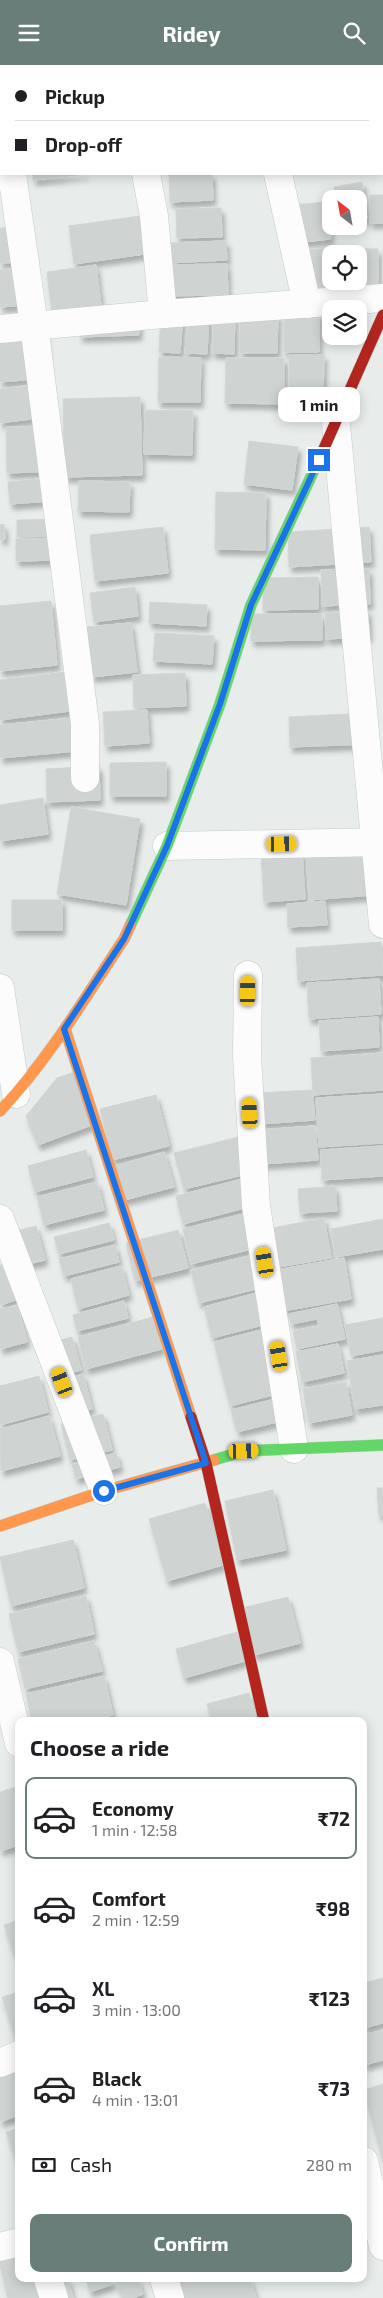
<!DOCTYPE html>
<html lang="en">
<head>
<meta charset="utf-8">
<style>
	:root { --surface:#fff; --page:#f6f6f6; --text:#202124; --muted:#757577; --line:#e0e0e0; --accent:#697e78 }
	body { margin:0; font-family:"Exo 2",sans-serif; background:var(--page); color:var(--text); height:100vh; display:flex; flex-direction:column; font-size:19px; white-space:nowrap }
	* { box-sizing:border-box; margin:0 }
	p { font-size:16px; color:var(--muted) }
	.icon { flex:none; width:28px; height:28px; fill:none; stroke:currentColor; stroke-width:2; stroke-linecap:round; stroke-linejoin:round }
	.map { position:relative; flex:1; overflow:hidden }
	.side { position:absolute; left:15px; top:1652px; width:352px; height:565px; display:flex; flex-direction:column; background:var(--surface); border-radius:10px; box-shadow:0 2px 12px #0003 }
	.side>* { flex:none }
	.top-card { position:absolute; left:0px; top:0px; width:384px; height:110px; box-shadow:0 2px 12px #0003; display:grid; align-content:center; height:110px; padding:0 15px; background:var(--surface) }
	.needle { width:32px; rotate:329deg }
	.tools { position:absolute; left:322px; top:125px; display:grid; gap:10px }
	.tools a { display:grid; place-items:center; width:45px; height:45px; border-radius:10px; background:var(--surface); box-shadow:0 2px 12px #0003; font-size:25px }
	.end { position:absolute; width:22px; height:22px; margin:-11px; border:6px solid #1a73e8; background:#fff; box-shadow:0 0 0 2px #fff }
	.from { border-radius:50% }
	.bubble { position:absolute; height:35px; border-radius:10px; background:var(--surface); box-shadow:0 2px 12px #0003; font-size:16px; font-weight:700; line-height:35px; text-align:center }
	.car { position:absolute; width:15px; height:30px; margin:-15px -8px; border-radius:6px; box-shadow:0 0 4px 1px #0007; background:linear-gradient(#f5c518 24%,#345 0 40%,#f5c518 0 76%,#345 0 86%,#f5c518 0) }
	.top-card b { display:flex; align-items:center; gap:18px; height:48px; font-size:19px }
	.top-card b+b { border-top:1px solid var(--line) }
	.top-card i { width:12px; height:12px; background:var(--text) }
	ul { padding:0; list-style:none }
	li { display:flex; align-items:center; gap:15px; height:82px; margin:0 10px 8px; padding:0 5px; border:2px solid transparent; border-radius:10px }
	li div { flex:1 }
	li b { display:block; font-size:19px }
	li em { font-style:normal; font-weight:700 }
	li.active { border-color:var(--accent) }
	li>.icon { width:45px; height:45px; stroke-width:1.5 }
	h2 { padding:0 15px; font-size:22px; line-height:60px }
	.pay { display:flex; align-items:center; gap:12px; height:55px; padding:0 15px; font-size:19px }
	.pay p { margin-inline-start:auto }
	.action { display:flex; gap:10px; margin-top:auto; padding:10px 15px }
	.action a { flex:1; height:58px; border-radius:10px; background:var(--accent); color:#fff; font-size:20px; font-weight:700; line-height:58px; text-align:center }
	header { display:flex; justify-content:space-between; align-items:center; height:65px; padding:0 15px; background:var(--accent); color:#fff; font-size:22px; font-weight:700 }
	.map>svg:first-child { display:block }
	.building { fill:#cfd4d2; stroke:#d1d6d4; fill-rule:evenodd; filter:url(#shadow) }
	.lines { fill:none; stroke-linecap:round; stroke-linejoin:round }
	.street-casing { stroke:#c5cac8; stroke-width:29 }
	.fast-casing { stroke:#c3cbc8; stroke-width:12 }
	.slow-casing { stroke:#c3cbc8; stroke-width:12 }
	.jam-casing { stroke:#c3cbc8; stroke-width:12 }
	.street { stroke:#fcfcfc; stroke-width:28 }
	.fast { stroke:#63d668; stroke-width:11 }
	.slow { stroke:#ff974d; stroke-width:11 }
	.jam { stroke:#b3261e; stroke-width:11 }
	.route { stroke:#1a73e8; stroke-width:6 }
</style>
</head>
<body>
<header><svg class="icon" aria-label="menu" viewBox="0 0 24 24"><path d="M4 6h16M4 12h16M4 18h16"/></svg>Ridey<svg class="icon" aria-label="search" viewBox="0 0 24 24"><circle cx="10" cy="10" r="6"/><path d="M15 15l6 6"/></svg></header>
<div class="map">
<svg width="383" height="2233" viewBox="0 0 383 2233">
	<defs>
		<filter id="shadow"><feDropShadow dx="3" dy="5.5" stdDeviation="2.5" flood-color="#0004"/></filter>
	</defs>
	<rect width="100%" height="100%" fill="#e8edeb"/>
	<g class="building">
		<rect x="144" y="0" width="61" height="1"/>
		<path d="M0,68h1l-1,38z"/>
		<path d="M33,109h53l-53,6z"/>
		<path d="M169,109h43l1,26 -43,2z"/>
		<path d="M362,117l5,37 -8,2v-22h-23l-2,-12z"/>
		<rect x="370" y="130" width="13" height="28"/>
		<path d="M327,137l4,37 -45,5 -4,-38z"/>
		<path d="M221,143l1,29 -45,1 -1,-29z"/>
		<path d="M147,150l5,38 -78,11 -5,-38z"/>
		<path d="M23,162l1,35 -24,1v-35z"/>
		<path d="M226,176l1,19 -58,3 -1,-20z"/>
		<path d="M310,184h68v40h-68zM331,189h28v27h-28z"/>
		<path d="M227,199l1,31 -67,1 -1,-31z"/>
		<path d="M96,200l5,41 -49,7 -5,-41z"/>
		<path d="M25,203l3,37 -28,2v-37z"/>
		<path d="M284,247l35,1v39h-35z"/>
		<path d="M161,248l22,1 -3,39 -21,-1z"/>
		<path d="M188,249l21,1 -2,39 -22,-1z"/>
		<path d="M214,249l21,1 -1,39 -22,-1z"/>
		<path d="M240,249h38l-1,39h-37z"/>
		<path d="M139,255v15l-59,2v-15z"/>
		<path d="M44,260l4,53 -48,4v-54z"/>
		<path d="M289,290h35l-1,48 -34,-1z"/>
		<path d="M159,292l42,1 -1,44h-42z"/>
		<path d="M226,293h58v46l-59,-1z"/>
		<path d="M49,318l5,33 -54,7v-34z"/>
		<path d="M140,332l2,78 -77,2 -2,-78z"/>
		<path d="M145,345l48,1 -1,44 -48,-1z"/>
		<path d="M58,361l1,45 -52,2 -1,-46z"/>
		<path d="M249,376l49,6 -6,43 -48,-6z"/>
		<path d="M61,412l2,23 -53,4 -2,-22z"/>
		<path d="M79,416l51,1 -1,30 -51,-1z"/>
		<path d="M216,427l50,1 -1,57 -50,-1z"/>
		<path d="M61,454l1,17 -45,1v-17z"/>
		<path d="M4,459l1,15 -5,1v-15z"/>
		<path d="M163,462l5,46 -73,8 -5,-46z"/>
		<path d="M369,462l2,35 -82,5 -1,-35z"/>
		<path d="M62,473l1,22 -47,1v-22z"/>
		<path d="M369,504l1,35 -48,2 -1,-36z"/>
		<path d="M318,512v32l-55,1v-32z"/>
		<path d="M135,522l3,29 -44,6 -4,-29z"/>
		<path d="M51,536l6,64 -57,6v-65z"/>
		<path d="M150,537l57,3 -1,21 -57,-3z"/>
		<path d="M368,545l1,27 -43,2 -1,-26z"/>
		<path d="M251,549h71v26l-71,1z"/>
		<path d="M131,558l6,49 -45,5 -6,-50z"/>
		<path d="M155,568l59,3 -2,28 -59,-3z"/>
		<path d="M74,606l4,39 -78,10v-40z"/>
		<path d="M185,608l1,33 -52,2 -1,-33z"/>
		<path d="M147,645l2,33 -44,3 -2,-34z"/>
		<path d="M366,648l2,31 -78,3 -1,-30z"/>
		<path d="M74,653l3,33 -77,7v-33z"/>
		<path d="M166,697v34h-56v-33z"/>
		<path d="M99,701l1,34 -53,2 -1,-33z"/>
		<path d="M43,733l5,36 -48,7v-36z"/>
		<path d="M71,742l69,12 -14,86 -69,-11z"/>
		<path d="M370,782l4,48 -65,5 -3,-48z"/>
		<path d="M302,786l3,48 -41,3 -3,-49z"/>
		<rect x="12" y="835" width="50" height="30"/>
		<path d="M325,836l2,24 -39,2 -1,-23z"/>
		<path d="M381,877l2,33 -85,6 -2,-33z"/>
		<path d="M379,914l2,35 -72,5 -2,-36z"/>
		<path d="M378,952l1,30 -58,4 -2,-30z"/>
		<path d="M383,988v37l-70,5 -2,-37z"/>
		<path d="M78,1006l19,52 -59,22 -12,-29 31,-38z"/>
		<path d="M312,1025l3,30 -55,4 -2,-31z"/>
		<path d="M383,1029v49l-64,4 -3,-49z"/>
		<path d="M156,1030l13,51 -57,14 -12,-51z"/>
		<path d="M315,1061l3,34 -55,4 -3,-34z"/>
		<path d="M242,1071l9,37 -67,16 -10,-36z"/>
		<path d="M383,1081v30l-61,4 -1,-30z"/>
		<path d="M86,1085l7,27 -58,15 -7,-26z"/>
		<path d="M164,1087l10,35 -57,15 -9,-34z"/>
		<path d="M242,1114l7,28 -66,17 -7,-28z"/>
		<path d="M97,1117l7,28 -60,15 -7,-28z"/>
		<path d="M335,1121l2,25 -37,2 -2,-24z"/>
		<path d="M251,1147l9,35 -69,17 -8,-35z"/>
		<path d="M324,1153l7,40 -58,10 -6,-39z"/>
		<path d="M383,1154v30l-47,8 -5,-28z"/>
		<path d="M109,1158l5,17 -55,14 -5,-17z"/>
		<path d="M36,1161l9,34 -20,5 -9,-34z"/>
		<path d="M178,1165l10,38 -53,13 -9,-38z"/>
		<path d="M115,1180l4,17 -55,14 -5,-17z"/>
		<path d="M261,1188l8,33 -70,17 -8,-33z"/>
		<path d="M344,1193l7,41 -68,12 -7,-41z"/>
		<path d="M6,1199l10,36 -16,5v-40z"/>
		<path d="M121,1201l8,29 -51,14 -7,-30z"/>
		<path d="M271,1224l8,32 -67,17 -8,-31z"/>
		<path d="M124,1236l4,17 -51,13 -4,-16z"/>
		<path d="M337,1239l8,35 -48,10 -4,-18 26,-5 -2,-7 -26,5 -2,-10z"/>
		<path d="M17,1240l10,37 -27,7v-40z"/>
		<path d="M153,1252l9,32 -76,20 -8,-32z"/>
		<path d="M383,1253v32l-32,6 -6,-31z"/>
		<path d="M280,1260l16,64 -66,17 -16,-64z"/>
		<path d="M72,1272l9,33 -28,7 -8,-33z"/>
		<path d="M338,1279l6,29 -42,9 -6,-30z"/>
		<path d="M383,1290v50l-28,4 -8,-48z"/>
		<path d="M83,1309l9,35 -28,7 -10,-34z"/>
		<path d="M39,1311l9,36 -48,13v-39z"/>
		<path d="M346,1317l6,33 -43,8 -6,-34z"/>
		<path d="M295,1329l6,22 -64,16 -6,-22z"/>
		<path d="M103,1349l9,36 -42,10 -9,-36z"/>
		<path d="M49,1351l11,40 -59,15 -1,-42z"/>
		<path d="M116,1388l4,14 -44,12 -4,-15z"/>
		<path d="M377,1423h6v27l-4,1z"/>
		<path d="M273,1425l13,60 -49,10 -12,-59z"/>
		<path d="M205,1438l18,62 -56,16 -18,-62z"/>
		<path d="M73,1475l11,48 -73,18 -11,-49z"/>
		<path d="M86,1531l8,38 -76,18 -9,-38z"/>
		<path d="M288,1532l12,46 -46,12 -12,-47z"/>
		<path d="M237,1567l8,29 -61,17 -8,-29z"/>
		<path d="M94,1576l8,30 -77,18 -7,-30z"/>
		<path d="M104,1611l9,39 -26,6h-55l-6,-27z"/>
		<path d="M249,1628l8,28h-45l-5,-17z"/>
		<path d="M19,1721v59l-19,6v-59z"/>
		<path d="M19,1855v33l-5,1 -10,-29z"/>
		<path d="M383,1913v45l-19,5v-45z"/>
		<path d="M19,1927v54l-1,1 -16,-50z"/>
		<path d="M383,1965v30l-19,5v-30z"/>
		<path d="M19,1994v56l-19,7v-56z"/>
		<path d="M383,2019v75h-1l-18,-69z"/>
		<path d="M19,2063v40l-13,-36z"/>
		<path d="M19,2169v45h49l5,19h-65l-8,-32v-27z"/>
		<path d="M86,2214h26l1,5 -23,8z"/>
		<path d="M115,2214h23l5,15 -10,4h-11z"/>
		<path d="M173,2214h77l6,19h-76z"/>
	</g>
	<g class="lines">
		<defs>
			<g id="street">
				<path d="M125,0v1"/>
				<path d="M254,0v1"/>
				<path d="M0,29l1,8"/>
				<path d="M12,109l22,151 51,399v54"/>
				<path d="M146,109l8,42 9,98"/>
				<path d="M278,109l29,130"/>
				<path d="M0,264l163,-15 220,-16"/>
				<path d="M336,359l47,500"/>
				<path d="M167,781l216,-4"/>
				<path d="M248,910l-1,81 9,150 38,243"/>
				<path d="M0,923l16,106"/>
				<path d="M0,1154l104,272"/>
				<path d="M0,1597l19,81"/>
				<path d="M0,1998l19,-8"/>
				<path d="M364,2096l19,85"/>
				<path d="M0,2182l19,-5"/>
				<path d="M48,2214l6,19"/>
				<path d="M164,2214l6,19"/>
			</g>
			<g id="fast">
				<path d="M130,861l37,-80 53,-142 31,-99 71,-152"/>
				<path d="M214,1395l30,-9 139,-6"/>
			</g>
			<g id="slow">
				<path d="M65,964l126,388"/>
				<path d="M0,1046c48,-51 85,-113 124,-172l6,-13"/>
				<path d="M0,1461l104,-35 110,-31"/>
			</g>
			<g id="jam">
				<path d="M322,388l61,-138"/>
				<path d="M191,1352l15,46 58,258"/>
			</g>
		</defs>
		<use href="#street" class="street-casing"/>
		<use href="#fast" class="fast-casing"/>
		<use href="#slow" class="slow-casing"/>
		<use href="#jam" class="jam-casing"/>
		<use href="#street" class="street"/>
		<use href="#fast" class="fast"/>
		<use href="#slow" class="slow"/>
		<use href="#jam" class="jam"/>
	</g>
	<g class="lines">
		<path class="route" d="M104,1426l102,-28 -142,-434 60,-90 43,-93 53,-142 31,-99 68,-145"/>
	</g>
</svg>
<div class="tools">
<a><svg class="needle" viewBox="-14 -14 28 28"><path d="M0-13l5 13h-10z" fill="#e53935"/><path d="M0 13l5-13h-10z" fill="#757577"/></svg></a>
<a><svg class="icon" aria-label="locate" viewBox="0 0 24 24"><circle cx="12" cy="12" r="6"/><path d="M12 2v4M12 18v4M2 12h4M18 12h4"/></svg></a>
<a><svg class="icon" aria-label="layers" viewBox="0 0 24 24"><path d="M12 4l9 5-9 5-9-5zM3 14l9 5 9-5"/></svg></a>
</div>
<i class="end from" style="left:104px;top:1426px"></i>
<i class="end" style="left:319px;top:395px"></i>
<div class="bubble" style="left:278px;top:322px;width:82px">1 min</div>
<i class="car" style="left:282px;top:779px;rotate:89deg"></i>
<i class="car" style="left:248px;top:926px;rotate:1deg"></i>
<i class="car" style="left:250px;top:1048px;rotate:357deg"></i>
<i class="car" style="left:265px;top:1197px;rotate:351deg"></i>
<i class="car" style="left:279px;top:1291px;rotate:351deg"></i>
<i class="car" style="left:62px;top:1317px;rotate:339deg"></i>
<i class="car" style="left:244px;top:1386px;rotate:88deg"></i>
<div class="top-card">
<b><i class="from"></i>Pickup</b>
<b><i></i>Drop-off</b>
</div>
<section class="side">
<h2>Choose a ride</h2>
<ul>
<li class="active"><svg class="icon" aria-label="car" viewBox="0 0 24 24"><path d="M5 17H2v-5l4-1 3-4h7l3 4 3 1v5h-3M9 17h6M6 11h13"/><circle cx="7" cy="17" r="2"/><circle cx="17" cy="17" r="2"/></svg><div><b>Economy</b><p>1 min · 12:58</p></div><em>₹72</em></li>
<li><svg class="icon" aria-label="car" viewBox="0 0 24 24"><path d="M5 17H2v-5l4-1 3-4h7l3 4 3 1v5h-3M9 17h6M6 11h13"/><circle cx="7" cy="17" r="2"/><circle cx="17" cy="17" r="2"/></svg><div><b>Comfort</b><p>2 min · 12:59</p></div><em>₹98</em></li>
<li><svg class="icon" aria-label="car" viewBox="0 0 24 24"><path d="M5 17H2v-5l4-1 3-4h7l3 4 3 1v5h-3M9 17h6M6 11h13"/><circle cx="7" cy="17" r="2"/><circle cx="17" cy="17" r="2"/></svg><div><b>XL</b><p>3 min · 13:00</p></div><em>₹123</em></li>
<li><svg class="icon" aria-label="car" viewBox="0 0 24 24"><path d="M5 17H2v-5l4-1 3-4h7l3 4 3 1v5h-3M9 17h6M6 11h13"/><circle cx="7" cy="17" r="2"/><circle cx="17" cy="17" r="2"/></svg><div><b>Black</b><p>4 min · 13:01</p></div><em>₹73</em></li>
</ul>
<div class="pay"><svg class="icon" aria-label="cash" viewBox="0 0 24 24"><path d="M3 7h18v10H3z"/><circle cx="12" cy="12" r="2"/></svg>Cash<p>280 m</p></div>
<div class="action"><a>Confirm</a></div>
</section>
</div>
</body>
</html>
